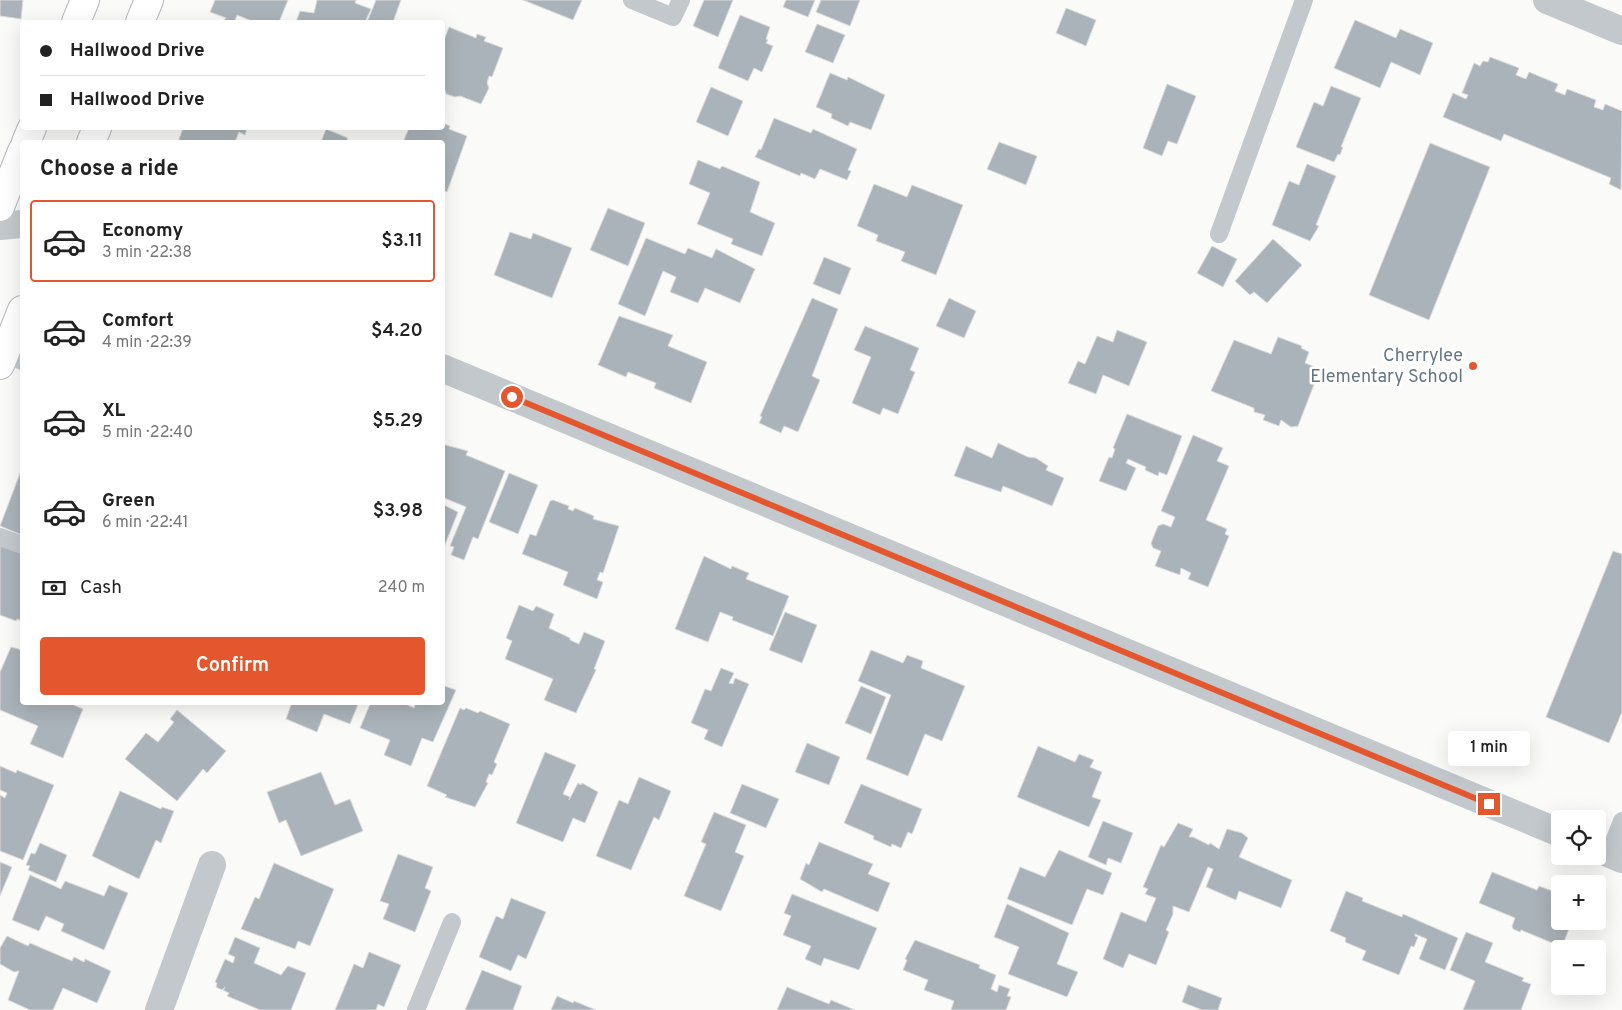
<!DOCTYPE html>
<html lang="en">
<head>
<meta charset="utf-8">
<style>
	:root { --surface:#fff; --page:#f2f2f2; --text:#222; --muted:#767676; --line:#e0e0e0; --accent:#e4572e }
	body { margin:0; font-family:Overpass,sans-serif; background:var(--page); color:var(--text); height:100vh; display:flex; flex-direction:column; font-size:19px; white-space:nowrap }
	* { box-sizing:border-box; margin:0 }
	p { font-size:16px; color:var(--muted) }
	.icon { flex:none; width:28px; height:28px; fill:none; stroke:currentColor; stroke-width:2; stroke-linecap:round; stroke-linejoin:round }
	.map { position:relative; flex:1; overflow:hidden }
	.details { position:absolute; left:20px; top:140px; width:425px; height:565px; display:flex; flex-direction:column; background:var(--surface); border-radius:5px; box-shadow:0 5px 20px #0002 }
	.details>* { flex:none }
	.guide { position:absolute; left:20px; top:20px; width:425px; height:110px; border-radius:5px; box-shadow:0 5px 20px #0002; display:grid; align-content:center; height:110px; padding:0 20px; background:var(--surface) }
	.controls { position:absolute; left:1551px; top:810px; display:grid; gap:10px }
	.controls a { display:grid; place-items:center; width:55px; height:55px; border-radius:5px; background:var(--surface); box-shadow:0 5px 20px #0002; font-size:25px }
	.end { position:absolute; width:22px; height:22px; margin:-11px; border:6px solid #e4572e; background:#fff; box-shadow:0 0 0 2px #fff }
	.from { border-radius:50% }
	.bubble { position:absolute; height:35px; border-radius:5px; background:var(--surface); box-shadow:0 5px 20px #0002; font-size:16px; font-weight:600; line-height:35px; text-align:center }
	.guide b { display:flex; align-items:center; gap:18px; height:48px; font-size:19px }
	.guide b+b { border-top:1px solid var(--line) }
	.guide i { width:12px; height:12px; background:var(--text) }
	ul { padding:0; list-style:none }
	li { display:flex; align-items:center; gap:15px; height:82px; margin:0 10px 8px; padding:0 10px; border:2px solid transparent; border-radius:5px }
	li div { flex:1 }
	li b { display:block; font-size:19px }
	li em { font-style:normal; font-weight:600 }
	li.current { border-color:var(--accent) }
	li>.icon { width:45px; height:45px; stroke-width:1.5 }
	h2 { padding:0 20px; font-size:22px; line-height:60px }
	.pay { display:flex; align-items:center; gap:12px; height:55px; padding:0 20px; font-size:19px }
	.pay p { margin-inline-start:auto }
	.button { display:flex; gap:10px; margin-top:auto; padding:10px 20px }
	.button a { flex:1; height:58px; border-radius:5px; background:var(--accent); color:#fff; font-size:20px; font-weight:600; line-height:58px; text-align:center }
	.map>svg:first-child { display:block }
	.building { fill:#aab3b9; stroke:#dcdcda }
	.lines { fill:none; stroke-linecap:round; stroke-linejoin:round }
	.secondary-casing { stroke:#b3babf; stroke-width:30 }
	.lane { stroke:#c3c8cc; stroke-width:18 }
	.street { stroke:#c3c8cc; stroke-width:28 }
	.secondary { stroke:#fff; stroke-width:28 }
	.route { stroke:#e4572e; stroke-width:6 }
	.poi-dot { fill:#e4572e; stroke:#fff; stroke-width:2 }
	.labels { text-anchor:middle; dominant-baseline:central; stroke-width:5; stroke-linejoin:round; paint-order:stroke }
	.poi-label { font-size:18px; fill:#657683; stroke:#fff; text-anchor:end }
</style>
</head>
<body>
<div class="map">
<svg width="1622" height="1010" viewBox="0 0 1622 1010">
	<rect width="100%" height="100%" fill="#fafaf8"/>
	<g class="building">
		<path d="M0,0h23l-2,19 -21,-3z"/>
		<path d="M215,0h73l-9,22h-25l-17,-7 -2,6 -5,1 -6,-2 2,-2 -16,-6z"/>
		<path d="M317,0h39l-1,3 16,6 -6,13h-69l4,-11 14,2z"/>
		<path d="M376,0h25l-8,22h-26z"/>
		<path d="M523,0h59l-9,20z"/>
		<path d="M704,0h29l-15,37 -25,-11z"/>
		<path d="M786,0h29l-7,17 -25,-10z"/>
		<path d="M821,0h39l-10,26 -34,-14z"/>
		<path d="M1066,8l30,12 -10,26 -30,-13z"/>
		<path d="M740,15l30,12 -4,12 2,1 -2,3 7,3 -11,26 -8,-4 -6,13 -30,-13z"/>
		<path d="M1355,20l41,18 4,-9 33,14 -13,32 -29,-13 -11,26 -46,-20z"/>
		<path d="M817,24l28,11 -12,28 -28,-11z"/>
		<path d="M449,27l27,11 1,-4 9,3 -2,4 19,7 -11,29 -3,-1 -2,7 2,5 -8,16 -21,-8 -5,1 -9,-3 -1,-4 -3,-1v-44z"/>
		<path d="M1490,57l29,11 -3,7 10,4 3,-7 29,12 -3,7 10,4 2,-6 29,11 -2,7 9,3 2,-6 17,7 -1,79 -12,-6 2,-6 -107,-44 -3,7 -58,-24 10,-24 13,6 2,-4 -6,-2 12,-30 6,3 3,-5 5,1z"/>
		<path d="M830,73l17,7 1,-3 37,18 -14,35 -21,-8 -2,4 -17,-8 1,-4 -16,-7z"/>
		<path d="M1167,84l29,12 -19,48 -9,-3 -6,15 -19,-8z"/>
		<path d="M1331,86l30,12 -20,49h2l-3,8 -2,-1 -4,8 -38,-15 18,-45 9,4z"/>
		<path d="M711,87l32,14 -15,35 -32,-14z"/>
		<path d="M774,118l37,15 2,-4 44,20 -9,21 3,1 -4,9 -27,-11 -5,10 -14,-6 -1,3 -45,-19 4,-8 2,1z"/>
		<path d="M443,123l7,3 -1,3 18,7 -20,56 -5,-2v-48h-39l6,-14h33z"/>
		<path d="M183,128h64l-2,7 -6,-3 -4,10h-57z"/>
		<path d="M326,129l22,9 -2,4h-25z"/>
		<path d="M999,142l38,14 -11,29 -39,-16z"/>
		<path d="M1430,143l60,24 -61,153 -60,-25z"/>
		<path d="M698,160l22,9 2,-3 38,16 -10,30 25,11 -13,33 -31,-12 2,-5 -36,-15 13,-31 -21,-9z"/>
		<path d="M1307,164l29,12 -20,49 3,1 -9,15 -38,-16 17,-44 10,4z"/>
		<path d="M874,184l33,13 5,-12 51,20 -27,70 -35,-14 4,-9 -29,-11 2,-6 -21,-9z"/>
		<path d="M608,208l37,15 -17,43 -38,-16z"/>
		<path d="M510,232l21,7 2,-6 39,15 -20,50 -58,-23z"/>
		<path d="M646,238l39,16 3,-6 24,10 4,-9 39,20 -15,34 -35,-15 -7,15 -28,-11 6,-15 -13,-6 -18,45 -27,-12z"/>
		<path d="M1273,239l29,26 -35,38 -13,-11 -4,3 -15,-14z"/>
		<path d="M1212,246l25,13 -14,28 -26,-14z"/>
		<path d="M824,257l27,11 -11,27 -27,-11z"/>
		<path d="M812,298l26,11 -26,67 8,4 -22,52 -14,-6 -3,7 -22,-10 3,-6 -2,-1z"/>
		<path d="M949,298l27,13 -12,27 -28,-12z"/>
		<path d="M619,316l54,19 -5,11 39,16 -16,41 -37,-15 2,-5 -28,-11 -2,5 -28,-12z"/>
		<path d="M865,326l54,22 -9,22 5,2 -17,42 -15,-6 -3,7 -28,-12 19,-46 -17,-7z"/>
		<path d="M1117,330l30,12 -18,44 -26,-11 -7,19 -28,-11 10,-22 7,3 12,-28 16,6z"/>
		<path d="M1278,337l24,9 -1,2 8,4 -4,11 15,6 -22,57 -7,1 -10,-7 -2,6 -16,-6 2,-5 -11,-3v-4l-43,-17 23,-51 37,14z"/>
		<path d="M1127,414l55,22 -15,39 -8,-3 -1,4 -13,-6 1,-3 -18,-8 -2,4 10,5 -10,23 -27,-10 10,-24 3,1 3,-9 -2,-1z"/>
		<path d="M1193,435l30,13 -6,13 12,5 -23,54 21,9 -2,5 4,2 -21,51 -20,-8 3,-6 -10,-5 -1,7 -25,-9 6,-15 -8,-3 -2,-5 7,-17 5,-2 8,3 4,-10 -14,-6z"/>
		<path d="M998,443l30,14 8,1 12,8 -2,4 18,8 -12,28 -49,-20 -2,6 -47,-16 12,-30 26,12z"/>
		<path d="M442,444l26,7 -2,4 39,16 -27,68 -5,-2 -9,23 -13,-5 3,-8 -4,-1 16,-39 -24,-10z"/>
		<path d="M22,468v67l-22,-9z"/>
		<path d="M509,473l29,12 -20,49 -29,-12z"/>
		<path d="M553,500l16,6 -1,3 5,2 2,-3 19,8 -1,3 26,7 -16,47 -3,-1 -3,8 6,2 -6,17 -34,-14 5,-13 -46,-18 8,-20 6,2 14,-35z"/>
		<path d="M442,504l16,8 -16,40z"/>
		<path d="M0,541l22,9v71l-5,-2 -1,2 -16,-6z"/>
		<path d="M1613,551l9,3v158l-13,31 -63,-26z"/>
		<path d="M704,556l27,13 1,-3 17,7 -3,6 43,17 -16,40 -41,-16 1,-3 -13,-5 -12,30 -33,-13z"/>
		<path d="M519,605l14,6 3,-5 18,8 -5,14 21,10v2l9,4 5,-12 21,9 -11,28 2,1 -20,43 -32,-13 9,-21 -48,-20 7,-18 -6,-3z"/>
		<path d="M785,612l32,13 -15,38 -33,-13z"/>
		<path d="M11,647l11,3v52h45l16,7 -20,49 -33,-14 8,-18 -38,-16v-38z"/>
		<path d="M871,650l32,13 4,-8 16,6 -2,7 44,18 -23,55 -17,-7 -17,42 -42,-17 25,-64 -33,-14z"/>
		<path d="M721,668l13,5 -5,10 4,1 2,-6 14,6 -27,63 -18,-8 4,-9 -17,-7 14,-34 6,2z"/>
		<path d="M442,685l14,5 -23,52 -11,-4 -11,28 -27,-11 6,-15 -30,-12 11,-26h31l12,6 2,-6h26z"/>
		<path d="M861,686l25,11 -15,37 -26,-11z"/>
		<path d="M292,702h67l-9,22 -26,-10 -7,18 -31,-13z"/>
		<path d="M460,708l4,2 2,-2 12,5 2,-2 30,13 -16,38 3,2 -5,11 -3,-1 -3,8 2,1 -13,24 -30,-10 2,-2 -20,-9z"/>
		<path d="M177,710l49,41 -19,22 -4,-4 -26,32 -52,-42 21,-26 12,9 16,-20 -4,-3z"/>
		<path d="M807,743l33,14 -11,28 -34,-13z"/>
		<path d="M1038,746l37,16 4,-8 15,6 -4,7 12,5 -10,25 9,3 -12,27 -72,-30z"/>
		<path d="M545,752l31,13 -13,29 7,3 -1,3 9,-17 3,2 1,-2 16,9 -13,31 -12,-5 -10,24 -47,-19z"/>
		<path d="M0,766l16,7 1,-3 37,15 -31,75 -23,-9v-56l5,3 2,-5 -7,-3z"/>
		<path d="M321,772l14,33 15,-6 13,32 -62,25 -15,-36 -7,3 -12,-31z"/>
		<path d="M639,777l32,14 -12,29 -5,-3 -23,53 -35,-14 23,-56 9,4z"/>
		<path d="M742,784l37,15 -13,29 -36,-15z"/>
		<path d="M861,784l61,25 -10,25 -4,-2 -7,16 -9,-4 -1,3 -18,-8 1,-3 -30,-13z"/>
		<path d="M120,791l41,18 1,-2 12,4 -13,32 -5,-3 -17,39 -47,-23z"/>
		<path d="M714,812l32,13 -11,27 9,4 -23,55 -37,-15 22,-52 -5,-2z"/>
		<path d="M1103,821l30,12 -12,30 -13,-5 -2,7 -18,-8z"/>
		<path d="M1178,823l15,6 -4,8h4l16,8 1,-2 9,6 8,-20 15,4 6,5 -9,19 53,23 -11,28 -42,-17 -3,9 -30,-13 7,-18 -5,-2 -19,45 -16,-6v8l-7,16 3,2 -13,33 -27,-11 -6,14 -20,-9 18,-47 25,10 10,-24 -11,-4 3,-5 -5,-2 18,-42 3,2z"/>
		<path d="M819,842l54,22 -5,10 22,9 -12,29 -54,-23 -2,3 -22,-13 6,-16 3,2z"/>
		<path d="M40,843l27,12 -11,27 -28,-12 2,-4 -4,-1 5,-12 4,1z"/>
		<path d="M1059,850l53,23 -9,22 -16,-6 -15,36 -65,-26 13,-32 25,10z"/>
		<path d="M398,854l35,13 -8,21 6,3 -16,41 -32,-13 6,-15 -9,-3z"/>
		<path d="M0,862l12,5 -12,29z"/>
		<path d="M274,863l60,26 -24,57 -12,-5 -3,8 -54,-20 14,-32 4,2z"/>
		<path d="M1492,872l45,18 2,-4 21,8v27h12l-10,26 -41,-17 -1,2 -7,-3 -1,-3 3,-8 -36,-15z"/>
		<path d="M30,875l31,14 4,-8 39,15 5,-11 19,8 -24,57 -43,-19 3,-7 -18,-8 -7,15 -27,-11z"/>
		<path d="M1346,891l17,7 -1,3 40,16 1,-3 55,24 -13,32 -26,-11 8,-20 -12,-5v2l3,1 -4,10 -3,-1 -12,29 -37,-15 4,-9 -21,-9 1,-4 -16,-7z"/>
		<path d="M792,894l85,34 -18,42 -35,-12 -3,8 -16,-7 6,-13 -28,-11 8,-19 -7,-3z"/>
		<path d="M511,898l35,14 -20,47 -8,-4 -7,16 -32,-14 17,-41 7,3z"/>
		<path d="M1007,904l62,29 -12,31 21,8 -11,25 -59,-23 11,-27 -25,-10z"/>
		<path d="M1466,932l27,11 -8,19 39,16 -2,3 9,3 -10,26h-58l12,-29 -25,-11z"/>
		<path d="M7,936l21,10 2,-3 42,18 2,-4 10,5 1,-3 26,12 -14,32 -34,-15 -10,22h-23l-22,-10 11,-29 -5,1 -14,-8v-16z"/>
		<path d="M235,937l25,11 -6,15 27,12 7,-9 18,7 -15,37h-31l-33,-14 2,-3 -6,-3 2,-3 -3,3 -6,-3 1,-4 -2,-1 10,-23 8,4 2,-6 -7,-3z"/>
		<path d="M915,940l65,25 -1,3 17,7 -5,14 6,3 2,-7 11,4 -3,7 4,1 -5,13h-55l3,-9 -30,-11 4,-10 -25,-10 4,-10 -2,-1z"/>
		<path d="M369,952l32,13 -17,42 -6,-3 -2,6h-41l19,-46 9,4z"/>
		<path d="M482,970l40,16 -9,24h-48z"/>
		<path d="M1188,985l34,13 -4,12h-16l-20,-8z"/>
		<path d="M787,987l42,17 2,-4 24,10h-78z"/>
		<path d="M557,996l16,7 1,-2 22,9h-45z"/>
	</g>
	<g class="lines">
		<defs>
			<g id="secondary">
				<path d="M76,22l9,-22"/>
				<path d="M140,22l9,-22"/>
				<path d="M26,142l6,-14"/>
				<path d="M91,142l6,-14"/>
				<path d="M0,207l22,-56"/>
				<path d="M0,365l22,-55"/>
			</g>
		</defs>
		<use href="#secondary" class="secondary-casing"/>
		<g class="lane">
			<path d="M632,0l41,17 8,-17"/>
			<path d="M1219,234l85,-234"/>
			<path d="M5,354l17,7"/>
			<path d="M0,537l22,8"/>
			<path d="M1609,854l13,-33"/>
			<path d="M416,1010l36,-88"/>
		</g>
		<g class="street">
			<path d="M1547,0l75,31"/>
			<path d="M0,226l22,-2"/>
			<path d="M442,368l1118,465"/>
			<path d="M1598,849l24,10"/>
			<path d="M159,1010l53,-145"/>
		</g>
		<use href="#secondary" class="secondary"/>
	</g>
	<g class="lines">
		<path class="route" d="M512,397l977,407"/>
	</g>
	<circle class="poi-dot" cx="1473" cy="366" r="5"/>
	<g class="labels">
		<g class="poi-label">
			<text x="1463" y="356">Cherrylee<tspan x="1463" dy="21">Elementary School</tspan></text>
		</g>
	</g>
</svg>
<div class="controls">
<a><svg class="icon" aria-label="locate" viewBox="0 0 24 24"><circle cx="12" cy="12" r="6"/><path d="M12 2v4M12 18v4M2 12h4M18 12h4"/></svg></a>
<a>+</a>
<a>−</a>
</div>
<i class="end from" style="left:512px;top:397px"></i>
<i class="end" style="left:1489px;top:804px"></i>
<div class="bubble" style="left:1448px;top:731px;width:82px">1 min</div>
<div class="guide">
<b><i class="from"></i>Hallwood Drive</b>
<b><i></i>Hallwood Drive</b>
</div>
<section class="details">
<h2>Choose a ride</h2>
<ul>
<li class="current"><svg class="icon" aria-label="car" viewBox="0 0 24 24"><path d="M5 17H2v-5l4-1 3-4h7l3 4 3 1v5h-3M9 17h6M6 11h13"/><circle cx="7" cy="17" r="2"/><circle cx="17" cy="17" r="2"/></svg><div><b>Economy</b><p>3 min · 22:38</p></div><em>$3.11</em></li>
<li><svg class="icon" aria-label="car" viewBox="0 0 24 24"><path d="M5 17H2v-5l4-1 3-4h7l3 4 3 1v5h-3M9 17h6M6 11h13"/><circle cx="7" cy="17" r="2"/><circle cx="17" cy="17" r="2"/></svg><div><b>Comfort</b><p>4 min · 22:39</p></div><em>$4.20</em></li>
<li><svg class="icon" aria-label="car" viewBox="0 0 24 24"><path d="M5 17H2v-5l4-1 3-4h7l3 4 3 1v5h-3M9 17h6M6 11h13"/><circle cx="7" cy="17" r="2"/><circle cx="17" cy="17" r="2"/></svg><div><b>XL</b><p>5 min · 22:40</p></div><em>$5.29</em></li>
<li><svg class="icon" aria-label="car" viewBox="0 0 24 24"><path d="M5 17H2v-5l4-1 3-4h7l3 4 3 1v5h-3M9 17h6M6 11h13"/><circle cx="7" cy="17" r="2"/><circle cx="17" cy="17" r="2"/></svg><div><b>Green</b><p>6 min · 22:41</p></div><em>$3.98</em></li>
</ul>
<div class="pay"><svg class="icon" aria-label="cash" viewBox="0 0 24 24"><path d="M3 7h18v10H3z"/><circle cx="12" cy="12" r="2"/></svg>Cash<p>240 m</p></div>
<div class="button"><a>Confirm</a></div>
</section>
</div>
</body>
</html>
